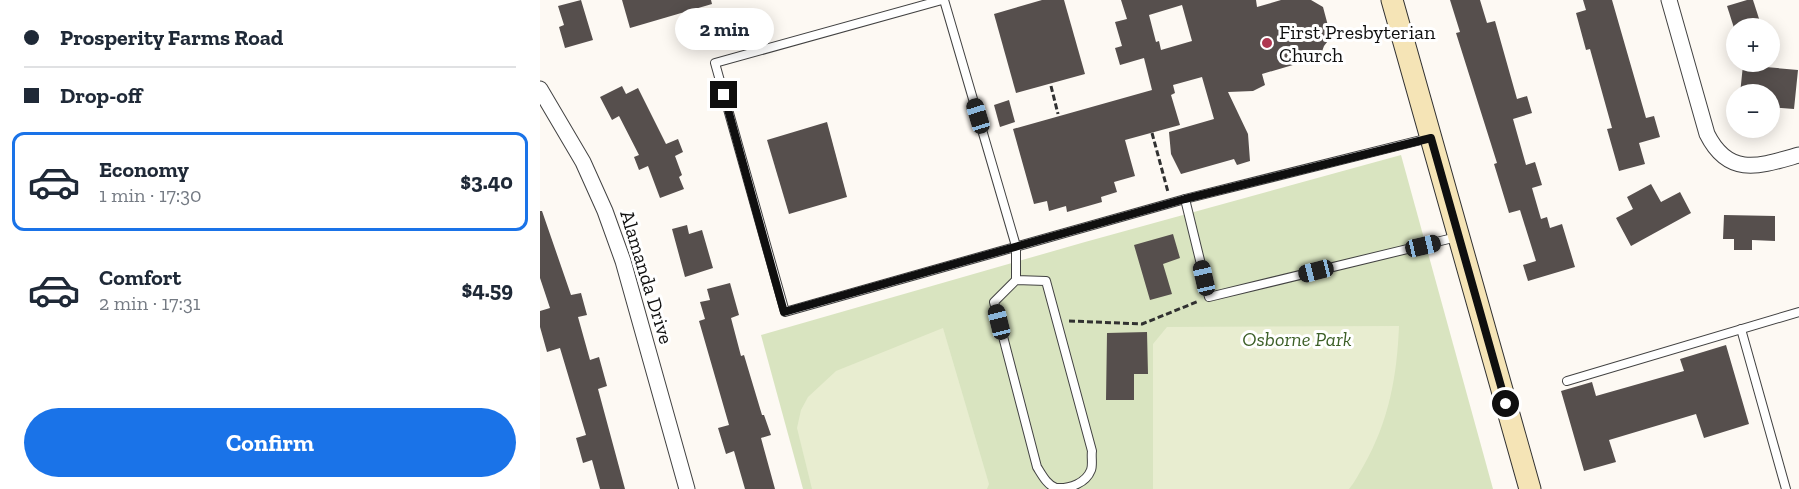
<!DOCTYPE html>
<html lang="en">
<head>
<meta charset="utf-8">
<style>
	:root { --surface:#fff; --page:#f2f2f3; --text:#1f2937; --muted:#747a83; --line:#e0e1e3; --accent:#1a73e8 }
	body { margin:0; font-family:"Zilla Slab",serif; background:var(--page); color:var(--text); height:100vh; display:flex; flex-direction:column; font-size:22px; white-space:nowrap }
	* { box-sizing:border-box; margin:0 }
	p { font-size:20px; color:var(--muted) }
	.icon { flex:none; width:33px; height:33px; fill:none; stroke:currentColor; stroke-width:2; stroke-linecap:round; stroke-linejoin:round }
	.map { position:relative; flex:1; overflow:hidden }
	.sheet { display:flex; flex-direction:column; background:var(--surface); width:540px }
	.sheet>* { flex:none }
	.banner { display:grid; align-content:center; height:132px; padding:0 24px; background:var(--surface) }
	.controls { position:absolute; left:1186px; top:18px; display:grid; gap:12px }
	.controls a { display:grid; place-items:center; width:54px; height:54px; border-radius:50%; background:var(--surface); box-shadow:0 3px 15px #0003; font-size:30px }
	.end { position:absolute; width:27px; height:27px; margin:-14px; border:8px solid #0f0f0f; background:#fff; box-shadow:0 0 0 3px #fff }
	.from { border-radius:50% }
	.bubble { position:absolute; height:42px; border-radius:21px; background:var(--surface); box-shadow:0 3px 15px #0003; font-size:20px; font-weight:700; line-height:42px; text-align:center }
	.car { position:absolute; width:18px; height:36px; margin:-18px -9px; border-radius:8px; box-shadow:0 0 4px 2px #0007; background:linear-gradient(#222 24%,#8ab4d8 0 40%,#222 0 76%,#8ab4d8 0 86%,#222 0) }
	.banner b { display:flex; align-items:center; gap:21px; height:57px; font-size:22px }
	.banner b+b { border-top:2px solid var(--line) }
	.banner i { width:15px; height:15px; background:var(--text) }
	ul { padding:0; list-style:none }
	li { display:flex; align-items:center; gap:18px; height:99px; margin:0 12px 9px; padding:0 12px; border:3px solid transparent; border-radius:12px }
	li div { flex:1 }
	li b { display:block; font-size:22px }
	li em { font-style:normal; font-weight:700 }
	li.current { border-color:var(--accent) }
	li>.icon { width:54px; height:54px; stroke-width:1.5 }
	.action { display:flex; gap:12px; margin-top:auto; padding:12px 24px }
	.action a { flex:1; height:69px; border-radius:36px; background:var(--accent); color:#fff; font-size:24px; font-weight:700; line-height:69px; text-align:center }
	main { display:flex; flex:1; min-height:0 }
	.map>svg:first-child { display:block }
	.green { fill:#d9e4c0 }
	.pitch { fill:#e8edd0 }
	.building { fill:#564f4d; fill-rule:evenodd }
	.lines { fill:none; stroke-linecap:round; stroke-linejoin:round }
	.lane-casing { stroke:#424242; stroke-width:10 }
	.street-casing { stroke:#424242; stroke-width:17 }
	.secondary-casing { stroke:#313131; stroke-width:23 }
	.path { stroke:#313131; stroke-width:3; stroke-dasharray:6 3; stroke-linecap:butt }
	.lane { stroke:#fff; stroke-width:8 }
	.street { stroke:#fff; stroke-width:15 }
	.secondary { stroke:#f5e4b6; stroke-width:21 }
	.route { stroke:#0f0f0f; stroke-width:8 }
	.poi-dot { fill:#ae3851; stroke:#fff; stroke-width:2 }
	.labels { text-anchor:middle; dominant-baseline:central; stroke-width:6; stroke-linejoin:round; paint-order:stroke }
	.poi-label { font-size:20px; fill:#0f0f0f; stroke:#fff; text-anchor:start }
	.street-label { font-size:20px; fill:#0f0f0f; stroke:#fff }
	.park-label { font-size:20px; font-style:italic; fill:#3c5f27; stroke:#fff }
</style>
</head>
<body>
<main>
<section class="sheet">
<div class="banner">
<b><i class="from"></i>Prosperity Farms Road</b>
<b><i></i>Drop-off</b>
</div>
<ul>
<li class="current"><svg class="icon" aria-label="car" viewBox="0 0 24 24"><path d="M5 17H2v-5l4-1 3-4h7l3 4 3 1v5h-3M9 17h6M6 11h13"/><circle cx="7" cy="17" r="2"/><circle cx="17" cy="17" r="2"/></svg><div><b>Economy</b><p>1 min · 17:30</p></div><em>$3.40</em></li>
<li><svg class="icon" aria-label="car" viewBox="0 0 24 24"><path d="M5 17H2v-5l4-1 3-4h7l3 4 3 1v5h-3M9 17h6M6 11h13"/><circle cx="7" cy="17" r="2"/><circle cx="17" cy="17" r="2"/></svg><div><b>Comfort</b><p>2 min · 17:31</p></div><em>$4.59</em></li>
</ul>
<div class="action"><a>Confirm</a></div>
</section>
<div class="map">
<svg width="1259" height="489" viewBox="0 0 1259 489">
	<rect width="100%" height="100%" fill="#fdf9f3"/>
	<path class="green" d="M861,155l92,334h-690l-42,-154 324,-93z"/>
	<g class="pitch">
		<path d="M859,326c-2,50 -10,95 -35,139 -5,8 -9,17 -15,24h-196v-145l14,-17z"/>
		<path d="M403,328l46,156 -2,5h-175l-15,-61 4,-18 7,-13 28,-26z"/>
	</g>
	<g class="building">
		<path d="M41,0l12,40 -28,8 -6,-21 5,-2 -6,-19z"/>
		<path d="M82,0h89l1,4 -82,24z"/>
		<path d="M502,0h22l21,74 -69,19 -22,-79z"/>
		<path d="M581,0h135l1,7 24,-7h30l12,7 8,30 -7,9 -4,11 -58,17 3,11 -12,6 -25,1 20,42 2,27 -13,4 -3,-6 -53,15 -10,-20 -2,-22 45,-13 -12,-42 -29,8 2,8 -4,2 9,30 -55,15 10,36 -21,6 3,10 -16,5 1,5 -35,10 -1,-6 -17,5 -2,-10 -13,3 -21,-75 139,-39 -8,-32 -24,7 -5,-17 7,-2 -7,-24 12,-3zM642,5l10,36 -31,9 -2,-9 -3,1 -7,-27z"/>
		<path d="M910,0h30l7,23 8,-2 22,78 10,-3 5,17 -19,6 13,46 9,-3 7,23 -10,3 9,31 6,-2 3,11 12,-4 13,43 -47,14 -5,-16 13,-4 -16,-51 -11,3 -15,-49 3,-1 -41,-130 4,-1z"/>
		<path d="M1043,0h29l34,118 8,-2 6,21 -21,6 6,21 -26,7 -12,-42 5,-1 -22,-79 -4,1 -10,-37 10,-3z"/>
		<path d="M1207,0h6l9,28h-28l-7,-22z"/>
		<path d="M1203,65l55,5 -4,39 -24,-2v-13h-30z"/>
		<path d="M82,86l4,8 12,-6 28,56 12,-5 5,13 -8,4 7,19 -3,2 5,12 -24,9 -12,-32 -9,4 -5,-13 5,-2 -20,-39 -7,4 -12,-23z"/>
		<path d="M469,100l6,22 -15,5 -6,-22z"/>
		<path d="M287,122l20,75 -58,17 -22,-74z"/>
		<path d="M1111,184l10,18 19,-10 11,21 -60,33 -15,-28 17,-9 -6,-12z"/>
		<path d="M0,211h2l29,84 10,-2 6,22 -9,2 12,43 9,-3 8,29 -9,3 27,100h-25l-8,-29 -9,3 -7,-25 10,-3 -26,-87 -13,4 -7,-25v-16l10,-3 -10,-30z"/>
		<path d="M1184,215l51,1v25l-23,-1v10h-18v-11h-11z"/>
		<path d="M147,225l2,9 13,-4 11,38 -28,9 -13,-48z"/>
		<path d="M633,234l7,24 -17,6 9,30 -22,6 -16,-55z"/>
		<path d="M190,283l9,32 -8,3 10,38 3,-1 18,60h2l7,20 -10,3 14,51h-30l-11,-38 -8,3 -8,-26 11,-3 -30,-104 6,-2 -5,-17 10,-2 -3,-11z"/>
		<path d="M607,332l1,42h-14v26h-28l1,-67z"/>
		<path d="M1186,345l23,79 -45,14 -8,-24 -87,26 7,22 -32,9 -23,-80 31,-9 4,14 88,-25 -4,-12z"/>
	</g>
	<g class="lines">
		<defs>
			<g id="lane">
				<path d="M402,0l-227,63 70,249 400,-113 244,-61"/>
				<path d="M404,0l72,246v34l-22,22 43,165c5,8 10,18 19,21 14,1 30,-5 35,-18 2,-5 0,-14 1,-19l-46,-170 -30,-1"/>
				<path d="M645,199l24,98 248,-60"/>
				<path d="M1201,329l45,160"/>
				<path d="M1027,381l232,-69"/>
			</g>
			<g id="street">
				<path d="M1129,0l38,134c22,44 53,32 92,21"/>
				<path d="M0,89l43,73 22,49 18,50 64,228"/>
			</g>
			<path id="secondary" d="M852,0l138,489"/>
		</defs>
		<use href="#lane" class="lane-casing"/>
		<use href="#street" class="street-casing"/>
		<use href="#secondary" class="secondary-casing"/>
		<g class="path">
			<path d="M511,86l7,28"/>
			<path d="M612,133l16,59"/>
			<path d="M529,321l73,3 57,-23"/>
		</g>
		<use href="#lane" class="lane"/>
		<use href="#street" class="street"/>
		<use href="#secondary" class="secondary"/>
	</g>
	<g class="lines">
		<path class="route" d="M184,95l60,217 401,-113 246,-61 75,266"/>
	</g>
	<circle class="poi-dot" cx="727" cy="43" r="6"/>
	<g class="labels">
		<g class="poi-label">
			<text x="739" y="32">First Presbyterian<tspan x="739" dy="23">Church</tspan></text>
		</g>
		<g class="street-label">
			<text transform="translate(107 277) rotate(73)">Alamanda Drive</text>
		</g>
		<g class="park-label">
			<text x="757" y="339">Osborne Park</text>
		</g>
	</g>
</svg>
<div class="controls">
<a>+</a>
<a>−</a>
</div>
<i class="end from" style="left:966px;top:404px"></i>
<i class="end" style="left:184px;top:95px"></i>
<div class="bubble" style="left:135px;top:8px;width:99px">2 min</div>
<i class="car" style="left:438px;top:116px;rotate:343deg"></i>
<i class="car" style="left:883px;top:246px;rotate:77deg"></i>
<i class="car" style="left:776px;top:271px;rotate:256deg"></i>
<i class="car" style="left:664px;top:278px;rotate:347deg"></i>
<i class="car" style="left:459px;top:322px;rotate:346deg"></i>
</div>
</main>
</body>
</html>
